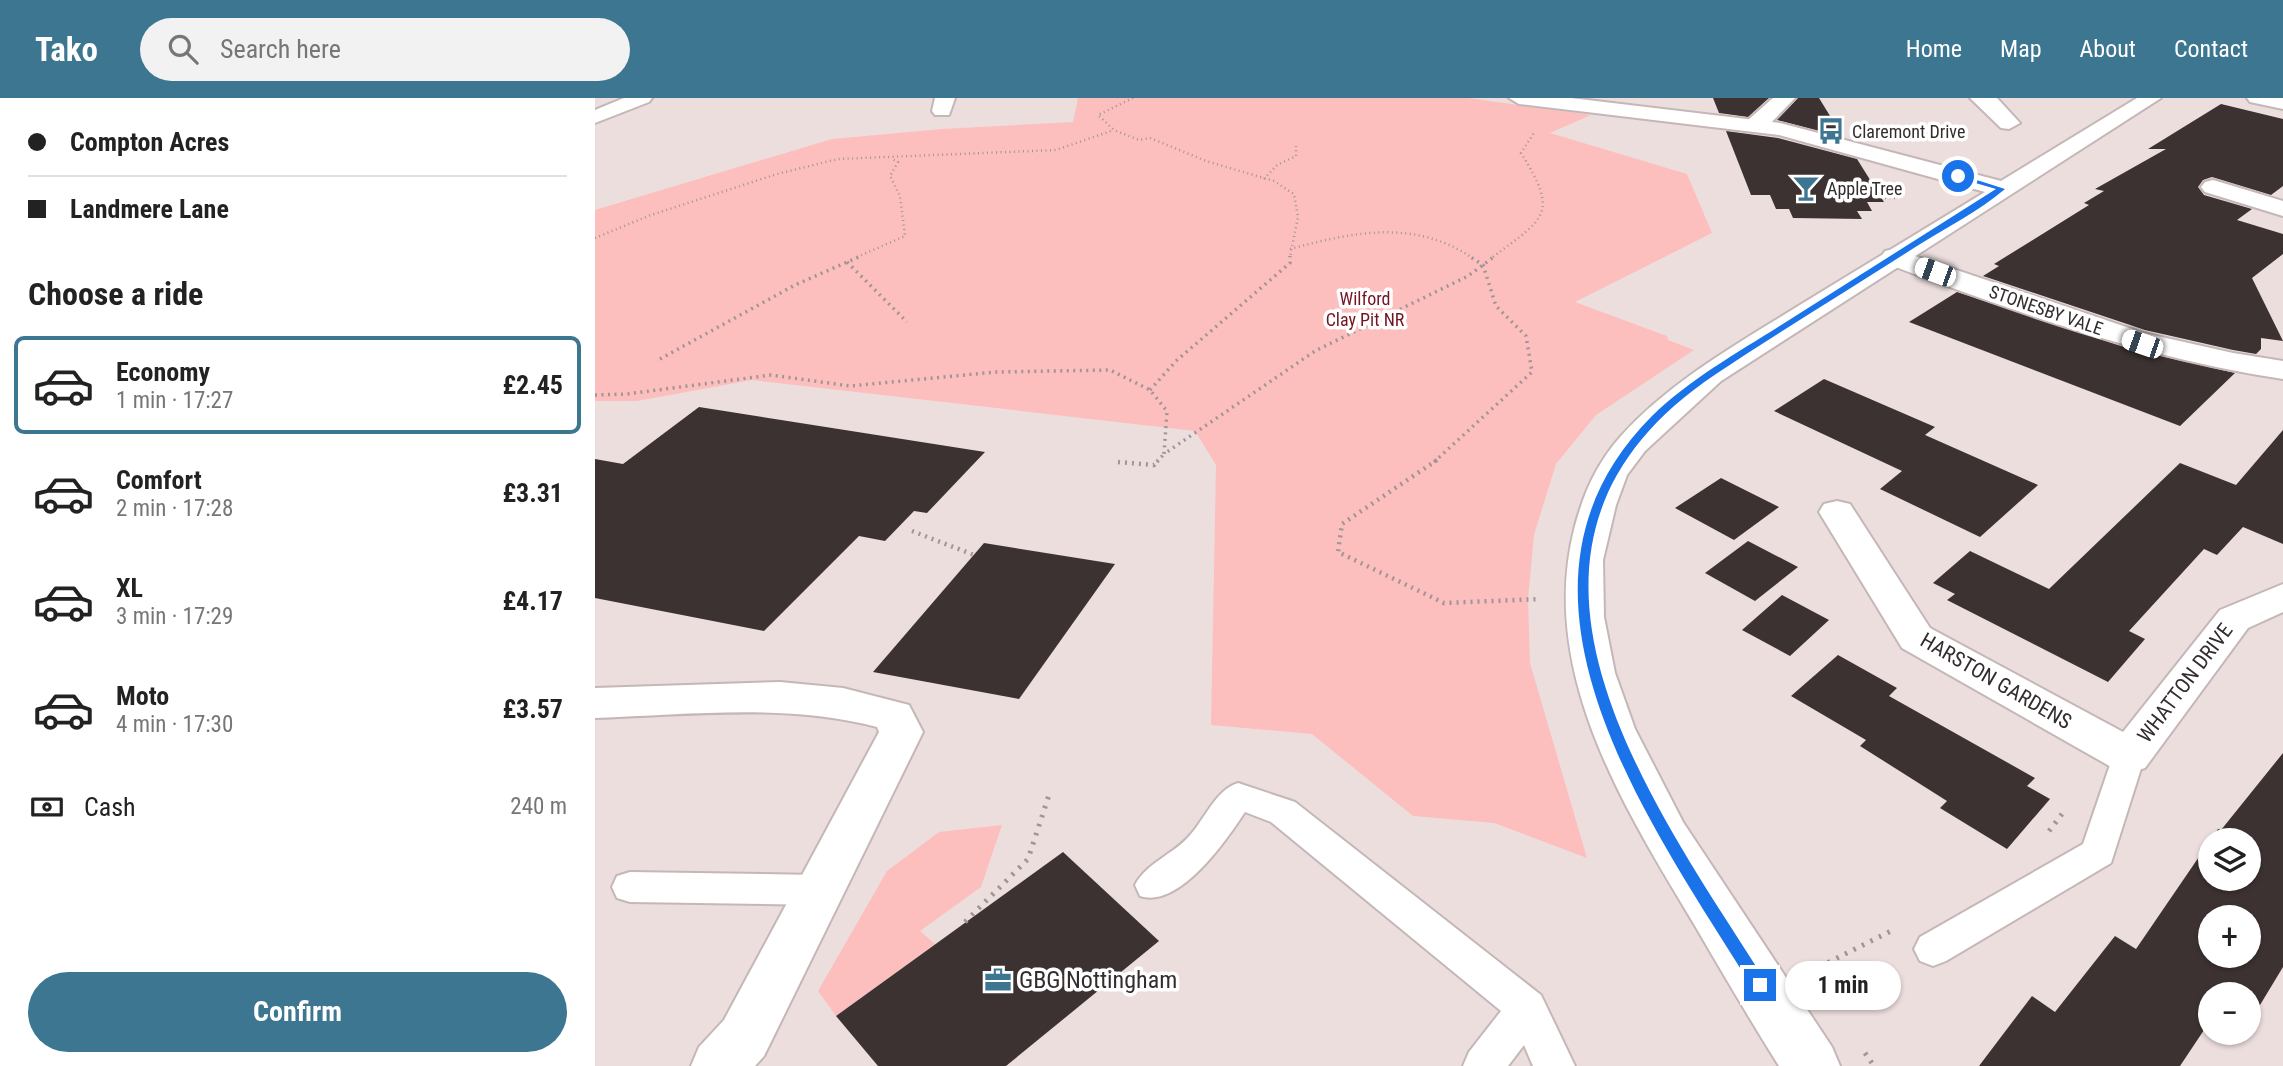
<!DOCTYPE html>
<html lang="en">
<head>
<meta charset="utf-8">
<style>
	:root { --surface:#fff; --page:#f2f2f2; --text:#222; --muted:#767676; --line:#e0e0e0; --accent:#3d7690 }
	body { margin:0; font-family:"Roboto Condensed",sans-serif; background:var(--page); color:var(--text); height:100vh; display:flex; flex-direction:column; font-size:26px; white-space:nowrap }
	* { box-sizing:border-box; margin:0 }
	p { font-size:23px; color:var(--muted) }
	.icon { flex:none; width:38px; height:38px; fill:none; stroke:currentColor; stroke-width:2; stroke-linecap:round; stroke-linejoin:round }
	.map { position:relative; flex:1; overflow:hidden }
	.panel { display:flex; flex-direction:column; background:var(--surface); width:595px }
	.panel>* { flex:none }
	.banner { display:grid; align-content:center; height:154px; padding:0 28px; background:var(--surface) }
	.fabs { position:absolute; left:1603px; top:730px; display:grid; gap:14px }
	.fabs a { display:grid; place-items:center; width:63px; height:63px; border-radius:50%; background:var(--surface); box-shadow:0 2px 5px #0004; font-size:35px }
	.end { position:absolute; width:32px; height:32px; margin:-16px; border:9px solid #1a73e8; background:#fff; box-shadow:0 0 0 4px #fff }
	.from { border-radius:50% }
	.bubble { position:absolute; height:49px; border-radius:24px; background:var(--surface); box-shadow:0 2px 5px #0004; font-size:23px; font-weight:700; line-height:49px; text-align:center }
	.car { position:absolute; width:21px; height:42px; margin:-21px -10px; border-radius:9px; box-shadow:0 0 5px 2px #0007; background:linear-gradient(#fff 24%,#345 0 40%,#fff 0 76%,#345 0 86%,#fff 0) }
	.banner b { display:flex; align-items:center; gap:24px; height:66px; font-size:26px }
	.banner b+b { border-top:2px solid var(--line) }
	.banner i { width:18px; height:18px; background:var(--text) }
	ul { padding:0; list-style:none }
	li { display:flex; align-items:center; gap:21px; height:98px; margin:0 14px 10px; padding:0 14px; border:4px solid transparent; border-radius:10px }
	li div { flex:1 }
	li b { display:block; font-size:26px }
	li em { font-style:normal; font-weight:700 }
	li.on { border-color:var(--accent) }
	li>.icon { width:63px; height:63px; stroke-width:1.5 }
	h2 { padding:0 28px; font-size:32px; line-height:84px }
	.pay { display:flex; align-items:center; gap:18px; height:77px; padding:0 28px; font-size:26px }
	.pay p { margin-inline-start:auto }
	.button { display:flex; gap:14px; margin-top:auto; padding:14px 28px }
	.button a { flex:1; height:80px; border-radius:42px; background:var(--accent); color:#fff; font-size:28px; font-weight:700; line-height:80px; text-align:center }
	header { display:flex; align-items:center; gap:42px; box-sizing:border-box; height:98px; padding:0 35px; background:var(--accent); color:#fff }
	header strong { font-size:33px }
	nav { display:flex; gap:38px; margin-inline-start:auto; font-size:24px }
	.search { width:490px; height:63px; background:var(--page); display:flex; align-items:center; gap:18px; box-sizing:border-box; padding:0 24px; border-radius:38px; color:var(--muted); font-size:26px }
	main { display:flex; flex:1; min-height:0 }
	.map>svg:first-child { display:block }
	.green { fill:#fcbfbe }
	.building { fill:#3d3232; fill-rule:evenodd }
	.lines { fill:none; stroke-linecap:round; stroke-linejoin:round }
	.service-casing { stroke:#c5b7b7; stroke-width:4 }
	.minor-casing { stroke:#c5b7b7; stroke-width:4 }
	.tertiary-casing { stroke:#c5b7b7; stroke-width:4 }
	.path-far3 { stroke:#a09595; stroke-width:2.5; stroke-dasharray:1 3.5; stroke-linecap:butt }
	.path-far2 { stroke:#a09595; stroke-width:3.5; stroke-dasharray:2 4.5; stroke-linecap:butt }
	.path-far1 { stroke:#a09595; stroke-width:4.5; stroke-dasharray:2 5; stroke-linecap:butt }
	.path { stroke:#a09595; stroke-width:5; stroke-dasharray:2.5 7; stroke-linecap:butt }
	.service { fill:#fff; fill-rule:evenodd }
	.minor { fill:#fff; fill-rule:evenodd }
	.tertiary { fill:#fff; fill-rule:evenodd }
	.route { fill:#1a73e8 }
	.labels { text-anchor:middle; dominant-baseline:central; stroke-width:7; stroke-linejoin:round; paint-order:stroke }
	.far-poi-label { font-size:18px; fill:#332d2d; stroke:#fff; text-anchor:start }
	.far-park-label { font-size:18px; fill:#721421; stroke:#fff }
	.far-street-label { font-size:18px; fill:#332d2d; stroke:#fff }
	.street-label { font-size:21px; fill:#332d2d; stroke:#fff }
	.near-poi-label { font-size:24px; fill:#332d2d; stroke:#fff; text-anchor:start }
</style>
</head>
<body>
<header>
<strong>Tako</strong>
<div class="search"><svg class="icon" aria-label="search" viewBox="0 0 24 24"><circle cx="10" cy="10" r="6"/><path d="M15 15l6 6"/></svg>Search here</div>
<nav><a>Home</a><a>Map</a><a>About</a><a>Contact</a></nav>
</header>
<main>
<section class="panel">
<div class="banner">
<b><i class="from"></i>Compton Acres</b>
<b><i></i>Landmere Lane</b>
</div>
<h2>Choose a ride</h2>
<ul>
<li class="on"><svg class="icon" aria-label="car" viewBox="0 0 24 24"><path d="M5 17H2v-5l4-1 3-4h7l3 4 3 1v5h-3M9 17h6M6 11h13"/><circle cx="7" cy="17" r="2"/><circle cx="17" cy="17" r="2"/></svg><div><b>Economy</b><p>1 min · 17:27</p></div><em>£2.45</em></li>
<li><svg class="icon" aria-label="car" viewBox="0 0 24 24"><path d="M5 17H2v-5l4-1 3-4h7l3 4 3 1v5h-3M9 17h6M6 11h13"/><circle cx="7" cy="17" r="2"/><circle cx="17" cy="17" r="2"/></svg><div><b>Comfort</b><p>2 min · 17:28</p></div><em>£3.31</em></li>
<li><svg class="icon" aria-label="car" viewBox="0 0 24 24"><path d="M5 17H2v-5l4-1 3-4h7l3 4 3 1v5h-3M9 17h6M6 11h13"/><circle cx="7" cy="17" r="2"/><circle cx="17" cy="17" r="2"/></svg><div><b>XL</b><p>3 min · 17:29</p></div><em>£4.17</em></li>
<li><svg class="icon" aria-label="car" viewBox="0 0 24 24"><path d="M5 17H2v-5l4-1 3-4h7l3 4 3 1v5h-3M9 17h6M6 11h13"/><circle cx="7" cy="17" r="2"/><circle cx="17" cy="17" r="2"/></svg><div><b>Moto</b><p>4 min · 17:30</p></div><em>£3.57</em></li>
</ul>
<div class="pay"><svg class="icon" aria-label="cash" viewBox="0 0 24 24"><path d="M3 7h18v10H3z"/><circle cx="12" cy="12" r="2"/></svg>Cash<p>240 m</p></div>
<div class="button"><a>Confirm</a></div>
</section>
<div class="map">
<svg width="1688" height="968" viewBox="0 0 1688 968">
	<rect width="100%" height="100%" fill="#eddede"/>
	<g class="green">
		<path d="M483,0h390l123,17 -41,18 137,41 25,59 -137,69 92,34 1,4 26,10 -98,65 -40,49 -22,71 -6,64 2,64 57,195 -93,-35 -81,-7 -101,-82 -101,-9 5,-260 -21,-34 -443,-51 -115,21h-42v-191l237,-71 110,-10 131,-7z"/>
		<path d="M407,727l-21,62 -61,44 15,13 -99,72 -18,-25 69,-120 52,-39z"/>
	</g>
	<g class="building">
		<path d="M1118,0h56l-21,19 -29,-4z"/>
		<path d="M1203,0h21l24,39 -66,-17z"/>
		<path d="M1626,6l62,15v67l-12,9 -59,-18 -9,3 -5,7 6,8 48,14 -15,11 46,14v20l-31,24 31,63 -22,-3v11l-5,5 -23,-4 -88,-20 -162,-54 16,-10 -5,-2 95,-59 -5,-2 20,-12 -9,-2 71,-40h-18z"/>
		<path d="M1131,33l52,7 79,21 27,43h-17l5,9h-15l5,8 -69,-1 -4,-9h-13l-6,-14h-19z"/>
		<path d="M1362,194l173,57 105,24 -55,53 -271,-104z"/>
		<path d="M1229,281l111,48 -10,8 113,50 -58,52 -100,-48 22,-18 -128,-60z"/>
		<path d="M104,309l286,45 -58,61 -13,-2 -29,30 -26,-5 -95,95 -169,-33v-139l28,5z"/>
		<path d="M1688,332v114l-40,-17 -26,28 -13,-6 -75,82 16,8 -37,43 -161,-82 8,-6 -22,-11 37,-32 79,38 131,-126 56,22z"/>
		<path d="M1126,380l58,29 -45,33 -59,-32z"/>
		<path d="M1153,443l50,26 -43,34 -50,-28z"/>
		<path d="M389,445l131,21 -96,135 -146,-27z"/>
		<path d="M1187,497l47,25 -39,36 -48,-26z"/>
		<path d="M1243,557l59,33 -8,8 146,82 -8,8 23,13 -43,50 -67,-41 7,-7 -87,-55 6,-6 -75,-44z"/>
		<path d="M1688,655v214l-23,38 -11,-7v-4l-16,-6 -4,6h-19v27l-30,45h-201l53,-70 23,16 60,-76 21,13 82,-120 3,1zM1615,742h39v38h-39zM1615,819h39v39h-39z"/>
		<path d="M468,754l96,89 -153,125h-128l-42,-50z"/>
	</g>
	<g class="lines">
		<defs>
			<g id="service">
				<path d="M1534,646l12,3 4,9 -34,107 -165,98 -13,5 -13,-5 -6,-12 6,-12 163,-93 30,-88 4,-9z"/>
				<path d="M643,685l57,19 246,193 34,71h-42l-9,-21 -16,21h-45l6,-14 32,-41 -230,-189 -26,-10c-19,29 -66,97 -105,84l-5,-11c12,-23 40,-31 56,-51 15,-17 25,-44 47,-51z"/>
				<path d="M35,774l190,3 13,4 5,11 -5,11 -13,4 -190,-3 -13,-4 -5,-11 5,-11z"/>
			</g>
			<g id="minor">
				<path d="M29,0h28l-3,4 -54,21v-13z"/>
				<path d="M340,0h20l-6,17h-14l-3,-4z"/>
				<path d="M1178,0h22l-31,32h-16l-3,-5 3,-5z"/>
				<path d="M1375,0h27l23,25 -11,6 -8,-1z"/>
				<path d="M1652,0h36v11l-33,-7z"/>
				<path d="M1618,82l70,21v15l-78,-24 -4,-5 4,-5z"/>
				<path d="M1299,151l250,84 89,20 50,8v18c-139,-21 -268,-67 -398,-116l-4,-6 4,-6z"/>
				<path d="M1242,403l13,3 80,124 193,104 97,-122 63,-26v28l-35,16 -103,140 -16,5 -16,-5 -211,-120 -83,-136 5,-8z"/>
				<path d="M185,584l63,6 66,17 14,27 -159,324 -9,10h-64l8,-19 25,-27 155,-288 -2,-5c-92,-24 -188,-12 -282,-9v-30z"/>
			</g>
			<path id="tertiary" d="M914,0h62l209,25 221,58 136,-83h24l-440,283 -76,70 -18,24 -11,30 -13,55 1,57 11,56 20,56 48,93 149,225 8,19h-61c-29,-46 -57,-94 -85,-142 -71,-118 -157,-255 -119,-398 9,-34 22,-63 46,-90 49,-54 113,-90 174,-128 63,-39 127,-77 190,-116l-206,-57 -260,-31z"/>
		</defs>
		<use href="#service" class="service-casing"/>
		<use href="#minor" class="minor-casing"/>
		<use href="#tertiary" class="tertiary-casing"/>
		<g class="path-far3">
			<path d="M538,0l-35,17 16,15 25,10 11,-2 56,23 68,20 20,13 4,23 -8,40"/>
			<path d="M669,81l13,-14 19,-9v-10"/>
			<path d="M1290,100h13"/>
			<path d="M0,140l56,-23 126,-41 61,-15 218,-9 58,-20"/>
			<path d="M695,151c63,-17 124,-30 181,8"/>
			<path d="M262,159l48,-21 -5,-40 -10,-20 8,-14 -6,-3"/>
			<path d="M898,159c51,-39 67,-42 28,-104l13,-20"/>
		</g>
		<g class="path-far2">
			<path d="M252,164l60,60"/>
			<path d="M65,261l135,-74 66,-29"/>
			<path d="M555,292l26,-29 114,-98v-7"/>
			<path d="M0,297l32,-1 144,-19 79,11 146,-14 114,-2 40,20 17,21 -3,43 151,-103 153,-75 27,-20"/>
			<path d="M562,364l7,-8"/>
			<path d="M839,364l98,-90 -6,-36 -30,-30 -13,-41 -14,-9"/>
		</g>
		<g class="path-far1">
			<path d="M842,362l-95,64 -4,28 106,51 96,-4"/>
			<path d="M523,364l36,3 4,-5"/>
			<path d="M317,433l62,24"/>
		</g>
		<g class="path">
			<path d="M1454,733l16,-21"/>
			<path d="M370,824l63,-63 22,-67"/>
			<path d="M1216,873l80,-40"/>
			<path d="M1270,955l9,13"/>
		</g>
		<use href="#service" class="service"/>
		<use href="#minor" class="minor"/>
		<use href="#tertiary" class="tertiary"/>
	</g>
	<path class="route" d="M1363,76l47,15c-26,22 -59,39 -88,57 -67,43 -135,84 -201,128 -254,169 -70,420 49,606v10l-5,2 -6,-2c-101,-163 -277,-399 -102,-574 39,-38 89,-65 134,-94 70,-44 140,-89 210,-133l-41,-12z"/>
	<defs>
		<symbol id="bus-bare" viewBox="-9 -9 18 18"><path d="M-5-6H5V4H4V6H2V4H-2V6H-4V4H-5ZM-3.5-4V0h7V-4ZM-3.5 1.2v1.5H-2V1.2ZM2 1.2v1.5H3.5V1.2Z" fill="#3d7690" stroke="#fff" stroke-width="2.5" paint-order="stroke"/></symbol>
		<symbol id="bar-bare" viewBox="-9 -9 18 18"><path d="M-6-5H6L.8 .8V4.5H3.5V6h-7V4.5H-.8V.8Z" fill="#3d7690" stroke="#fff" stroke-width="2.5" paint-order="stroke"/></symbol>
		<symbol id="office-bare" viewBox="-9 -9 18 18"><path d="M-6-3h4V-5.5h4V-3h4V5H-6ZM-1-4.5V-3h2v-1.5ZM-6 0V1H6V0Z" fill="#3d7690" stroke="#fff" stroke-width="2.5" paint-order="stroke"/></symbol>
	</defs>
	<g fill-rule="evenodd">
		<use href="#bus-bare" x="1217" y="14" width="38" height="38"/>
		<use href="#bar-bare" x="1192" y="71" width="38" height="38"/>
		<use href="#office-bare" x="384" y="863" width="38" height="38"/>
	</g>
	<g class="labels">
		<g class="far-poi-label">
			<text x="1257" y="33">Claremont Drive</text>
			<text x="1232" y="90">Apple Tree</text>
		</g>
		<g class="far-park-label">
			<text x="770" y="200">Wilford<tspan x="770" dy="21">Clay Pit NR</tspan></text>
		</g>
		<g class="far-street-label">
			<text transform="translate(1451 212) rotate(19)">STONESBY VALE</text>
		</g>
		<g class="street-label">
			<text transform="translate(1401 583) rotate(30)">HARSTON GARDENS</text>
			<text transform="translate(1590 585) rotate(-53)">WHATTON DRIVE</text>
		</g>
		<g class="near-poi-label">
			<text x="424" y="882">GBG Nottingham</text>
		</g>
	</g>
</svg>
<div class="fabs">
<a><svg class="icon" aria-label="layers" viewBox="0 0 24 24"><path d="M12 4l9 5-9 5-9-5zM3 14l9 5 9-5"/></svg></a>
<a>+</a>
<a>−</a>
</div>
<i class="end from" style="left:1363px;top:78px"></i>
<i class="end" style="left:1165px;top:887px"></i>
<div class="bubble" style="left:1190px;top:863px;width:116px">1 min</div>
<i class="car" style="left:1340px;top:174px;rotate:290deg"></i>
<i class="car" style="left:1547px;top:246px;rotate:289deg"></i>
</div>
</main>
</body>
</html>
